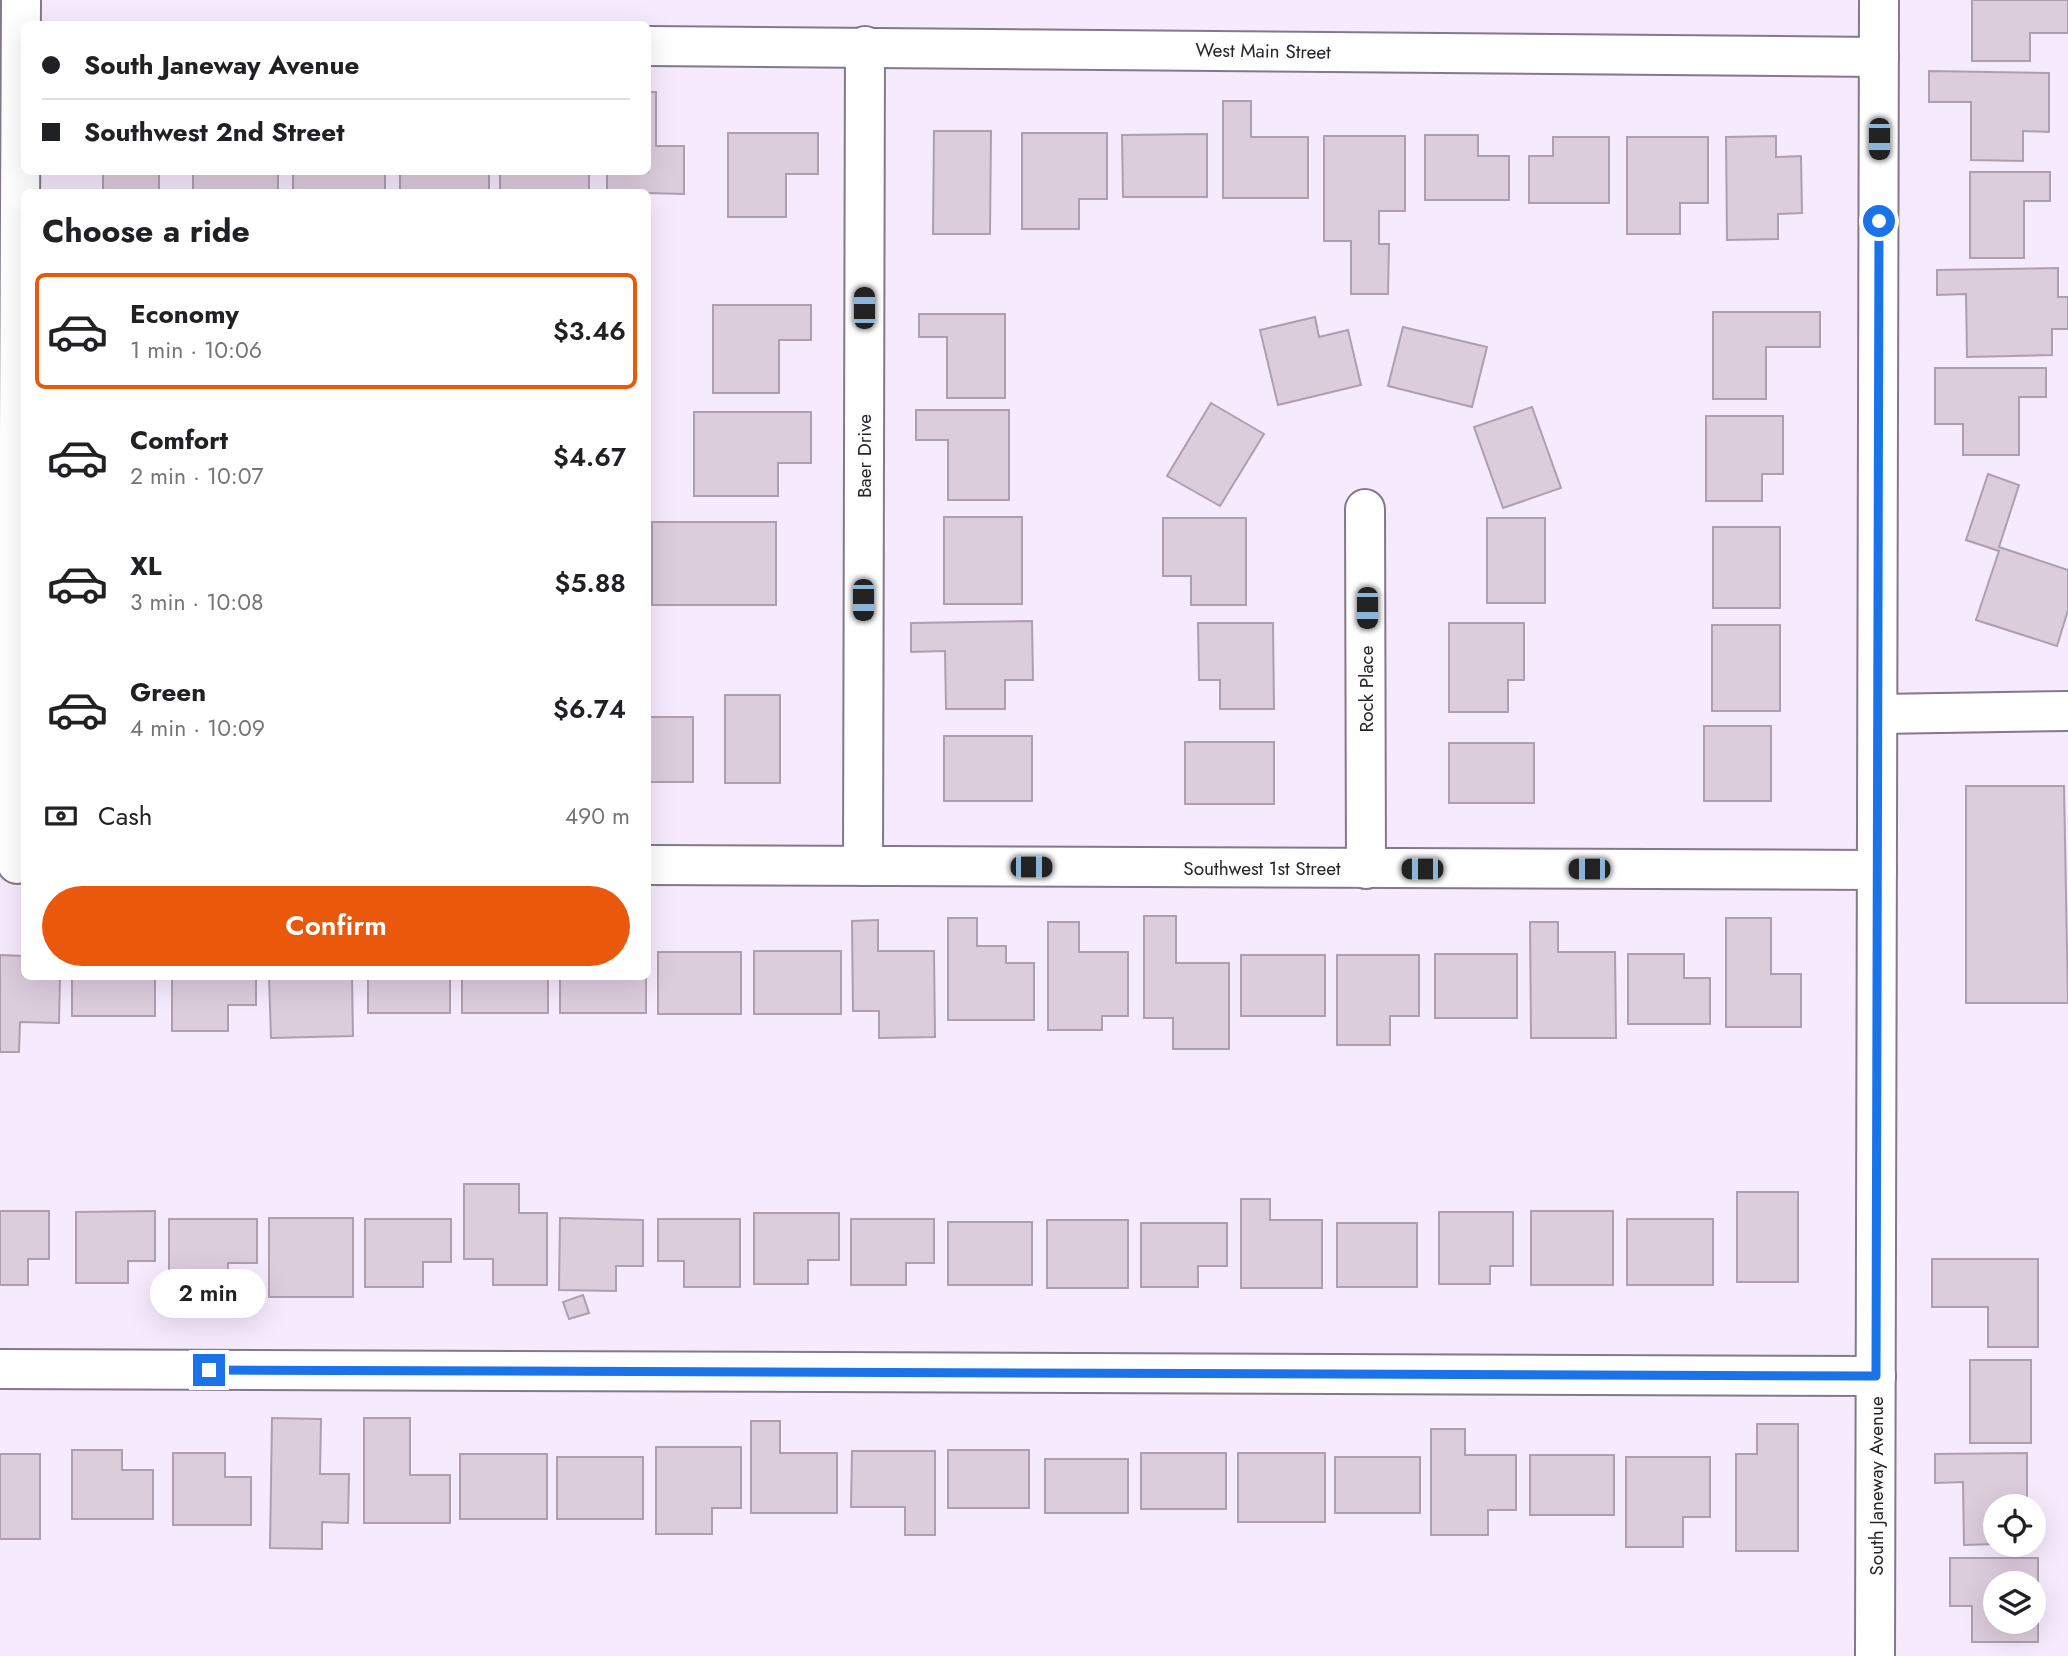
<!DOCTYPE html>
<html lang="en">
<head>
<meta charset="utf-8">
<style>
	:root { --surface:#fff; --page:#f6f6f6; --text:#202124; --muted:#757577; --line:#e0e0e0; --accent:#ea580c }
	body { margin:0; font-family:Jost,sans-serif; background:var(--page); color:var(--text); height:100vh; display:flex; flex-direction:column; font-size:26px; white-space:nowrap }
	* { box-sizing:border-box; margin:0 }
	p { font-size:23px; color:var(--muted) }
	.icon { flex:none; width:38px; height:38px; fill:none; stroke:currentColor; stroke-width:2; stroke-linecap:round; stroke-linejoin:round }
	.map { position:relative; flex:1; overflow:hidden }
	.sheet { position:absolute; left:21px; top:189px; width:630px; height:791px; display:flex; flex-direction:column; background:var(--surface); border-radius:10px; box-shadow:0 7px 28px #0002 }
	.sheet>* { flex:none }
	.banner { position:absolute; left:21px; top:21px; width:630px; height:154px; border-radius:10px; box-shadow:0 7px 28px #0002; display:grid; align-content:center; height:154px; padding:0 21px; background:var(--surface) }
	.fabs { position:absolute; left:1983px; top:1494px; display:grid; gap:14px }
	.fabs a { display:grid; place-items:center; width:63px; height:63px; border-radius:50%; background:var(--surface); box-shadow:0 7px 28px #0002; font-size:35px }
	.end { position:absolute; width:32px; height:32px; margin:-16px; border:9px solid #1a73e8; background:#fff; box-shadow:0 0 0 4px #fff }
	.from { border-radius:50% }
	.bubble { position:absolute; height:49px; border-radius:24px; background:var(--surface); box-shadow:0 7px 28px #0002; font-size:23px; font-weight:600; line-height:49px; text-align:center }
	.car { position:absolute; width:21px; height:42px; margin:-21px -10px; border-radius:9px; box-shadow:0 0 5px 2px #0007; background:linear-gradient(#222 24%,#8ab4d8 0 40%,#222 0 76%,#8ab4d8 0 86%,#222 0) }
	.banner b { display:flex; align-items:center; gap:24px; height:66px; font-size:26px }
	.banner b+b { border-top:2px solid var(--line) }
	.banner i { width:18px; height:18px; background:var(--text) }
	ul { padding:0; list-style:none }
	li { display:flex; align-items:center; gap:21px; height:116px; margin:0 14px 10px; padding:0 7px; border:4px solid transparent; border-radius:10px }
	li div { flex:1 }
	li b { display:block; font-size:26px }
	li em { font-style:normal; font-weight:600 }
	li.current { border-color:var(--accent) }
	li>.icon { width:63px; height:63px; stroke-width:1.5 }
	h2 { padding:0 21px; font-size:32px; line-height:84px }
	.pay { display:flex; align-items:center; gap:18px; height:77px; padding:0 21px; font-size:26px }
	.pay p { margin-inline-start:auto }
	.action { display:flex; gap:14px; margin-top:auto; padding:14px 21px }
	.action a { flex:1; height:80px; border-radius:42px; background:var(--accent); color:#fff; font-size:28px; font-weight:600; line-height:80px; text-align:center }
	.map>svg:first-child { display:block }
	.building { fill:#dccddd; stroke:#ae9faf; stroke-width:2; fill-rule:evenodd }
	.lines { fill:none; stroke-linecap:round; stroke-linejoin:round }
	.street-casing { stroke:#837989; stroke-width:42 }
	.secondary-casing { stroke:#837989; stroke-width:42 }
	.street { stroke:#fff; stroke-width:38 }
	.secondary { stroke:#fff; stroke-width:38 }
	.route { stroke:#1a73e8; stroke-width:9 }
	.labels { text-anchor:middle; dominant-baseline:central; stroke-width:6; stroke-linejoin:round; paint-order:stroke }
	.street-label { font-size:19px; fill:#28242b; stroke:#fdfdfd }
</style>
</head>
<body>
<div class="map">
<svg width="2068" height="1656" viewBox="0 0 2068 1656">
	<rect width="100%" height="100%" fill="#f6eafd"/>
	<g class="building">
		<path d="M1972,0h96v33h-38v28h-58z"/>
		<path d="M1929,71l120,2v59l-26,-1v30l-52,-1v-58h-42z"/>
		<path d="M648,92h8v54h28v48l-77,-2v-20h41z"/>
		<path d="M1223,101h28v36h57v61h-85z"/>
		<path d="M934,131h57l-1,103h-57z"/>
		<path d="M728,133h90v41h-32v43h-58z"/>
		<path d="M1022,133h85v66h-28v30h-57z"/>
		<path d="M1207,134v63h-84l-1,-62z"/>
		<path d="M1425,135h53v21h31v44h-84z"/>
		<path d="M1324,136h81v75h-26v33h10l-1,50h-37v-53h-27z"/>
		<path d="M1776,136v21l25,-1 1,57 -24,1v25l-51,1 -1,-103z"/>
		<path d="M1553,137h56v66h-80v-47h24z"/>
		<path d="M1627,137h81v66h-28v31h-53z"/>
		<rect x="103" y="172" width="56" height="20"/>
		<rect x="193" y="172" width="85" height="20"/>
		<rect x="293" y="172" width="92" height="20"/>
		<rect x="400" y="172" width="89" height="20"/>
		<rect x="500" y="172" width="89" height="20"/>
		<path d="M1970,172h80v29h-26v57h-54z"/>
		<path d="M2058,268v29h10v32h-16v26l-85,2 -1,-63 -29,1v-25z"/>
		<path d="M713,305h98v35h-32v53h-66z"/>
		<path d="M1713,312h107v35h-54v52h-53z"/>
		<path d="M919,314h86v84h-58v-61h-28z"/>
		<path d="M1315,317l4,20 29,-7 13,55 -83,20 -18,-75z"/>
		<path d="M1403,327l84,20 -15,60 -84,-21z"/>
		<path d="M1935,368h111v29h-27v58h-56v-31h-28z"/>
		<path d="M1211,403l53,31 -44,72 -53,-30z"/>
		<path d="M1532,407l29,81 -58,20 -29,-81z"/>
		<path d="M916,410h93v90h-61v-60h-32z"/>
		<path d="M694,412h117v51h-33v33h-84z"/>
		<path d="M1706,416h77v58h-21v27h-56z"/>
		<path d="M1988,474l31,11 -20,62 69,23v40l-11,36 -81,-26 23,-69 -33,-11z"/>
		<rect x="944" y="517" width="78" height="87"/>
		<path d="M1163,518h83v87h-55v-29h-28z"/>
		<rect x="1487" y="518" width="58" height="85"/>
		<rect x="652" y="522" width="124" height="83"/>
		<rect x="1713" y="527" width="67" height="81"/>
		<path d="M1032,621l1,59h-28v29h-59l-1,-58 -34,1v-29z"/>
		<path d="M1198,623h75l1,86h-54v-29h-21z"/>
		<path d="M1449,623h75v57h-16v32h-59z"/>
		<rect x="1712" y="625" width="68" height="86"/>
		<rect x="725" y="695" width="55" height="88"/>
		<rect x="648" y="717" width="45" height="65"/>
		<rect x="1704" y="726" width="67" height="75"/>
		<rect x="944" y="736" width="88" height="65"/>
		<rect x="1185" y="742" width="89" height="62"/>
		<rect x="1449" y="743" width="85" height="60"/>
		<path d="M1966,786h98l4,217h-102z"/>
		<path d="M1144,916h32v47h53v86h-56v-31h-29z"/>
		<path d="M948,918h29v28h29v17h28v57h-86z"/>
		<path d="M1726,918h45v56h30v53h-75z"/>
		<path d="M878,920v31h56l1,86 -56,1v-27h-26l-1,-90z"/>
		<path d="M1048,922h31v30h49v64h-26v14h-54z"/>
		<path d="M1530,922h28v30h57l1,86h-85z"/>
		<rect x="754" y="951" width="87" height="63"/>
		<rect x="658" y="952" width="83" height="62"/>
		<rect x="1435" y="954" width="82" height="64"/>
		<path d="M1628,954h56v24h26v46h-82z"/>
		<path d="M0,955l24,1v20h36l-1,47 -39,-1 -1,30h-19z"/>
		<rect x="1241" y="955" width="84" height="61"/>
		<path d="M1337,955h82v61h-29v29h-53z"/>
		<rect x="72" y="976" width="83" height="40"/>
		<path d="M172,976h84v29h-28v26h-56z"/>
		<path d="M269,976h83l1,60 -82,2z"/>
		<rect x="368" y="976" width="82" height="37"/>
		<rect x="462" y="976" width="86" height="37"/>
		<rect x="560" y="976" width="86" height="37"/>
		<path d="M464,1184h55v29h28v72h-54v-26h-29z"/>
		<rect x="1737" y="1192" width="61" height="90"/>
		<path d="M1241,1199h29v21h52v68h-81z"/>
		<path d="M0,1211h49v48h-21v26h-28z"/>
		<path d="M155,1211v50h-27v22h-52v-71z"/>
		<rect x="1531" y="1211" width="82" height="74"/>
		<path d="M1439,1212h74v54h-23v18h-51z"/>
		<path d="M754,1213h85v47h-31v24h-54z"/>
		<rect x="269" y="1218" width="84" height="79"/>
		<path d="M560,1218l83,2v46h-27v25l-57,-1z"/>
		<path d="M169,1219h88v44h-29v22h-59z"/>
		<path d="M365,1219h86v43h-28v25h-58z"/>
		<path d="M658,1219h82v68h-56v-26h-26z"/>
		<path d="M851,1219h83v44h-28v22h-55z"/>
		<rect x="1627" y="1219" width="86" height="66"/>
		<rect x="1047" y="1220" width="81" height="68"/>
		<rect x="948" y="1222" width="84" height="63"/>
		<path d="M1141,1223h86v43h-29v21h-57z"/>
		<rect x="1337" y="1223" width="80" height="64"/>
		<path d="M1932,1259h106v88h-50v-40h-56z"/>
		<path d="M583,1295l6,18 -20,6 -6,-17z"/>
		<rect x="1970" y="1360" width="61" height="83"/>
		<path d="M272,1418l49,1 -1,55h29l-1,49 -26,-1v27l-52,-1z"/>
		<path d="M364,1418h46v57h40v48h-86z"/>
		<path d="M751,1421h29v32h57v60h-86z"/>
		<path d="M1757,1424h41v127h-62v-97h21z"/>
		<path d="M1431,1429h34v26h51v55h-28v25h-57z"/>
		<path d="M656,1447h85v61h-29v26h-56z"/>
		<path d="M72,1450h50v20h31v49h-81z"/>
		<rect x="948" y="1450" width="81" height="58"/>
		<path d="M852,1451h83v84h-30v-28h-54z"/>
		<path d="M173,1453h52v24h26v48h-78z"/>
		<rect x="1141" y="1453" width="85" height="56"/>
		<rect x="1238" y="1453" width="87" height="69"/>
		<path d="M2027,1453v54h-32v37l-31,1 -1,-63 -28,1v-29z"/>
		<rect x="0" y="1454" width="40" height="85"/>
		<rect x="460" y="1454" width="87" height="65"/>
		<rect x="1530" y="1455" width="84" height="60"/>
		<rect x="557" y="1457" width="86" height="62"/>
		<rect x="1335" y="1457" width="85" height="56"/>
		<path d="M1626,1457h84v60h-27v30h-57z"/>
		<rect x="1045" y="1459" width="83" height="54"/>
		<path d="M1950,1558h88v84h-66v-36h-22zM1995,1584h39v38h-39z"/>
	</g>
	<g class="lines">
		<defs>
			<g id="street">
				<path d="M648,46l1231,11"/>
				<path d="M1365,509l1,360"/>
				<path d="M1878,714l190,-3"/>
				<path d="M17,864l4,-864"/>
				<path d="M648,865l1229,5"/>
				<path d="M863,866l2,-820"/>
				<path d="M0,1369l1876,7"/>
			</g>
			<path id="secondary" d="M1875,1656l4,-1656"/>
		</defs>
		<use href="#street" class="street-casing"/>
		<use href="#secondary" class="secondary-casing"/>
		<use href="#street" class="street"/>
		<use href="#secondary" class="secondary"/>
	</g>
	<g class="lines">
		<path class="route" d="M209,1370l1667,6 3,-1155"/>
	</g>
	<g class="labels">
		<g class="street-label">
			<text transform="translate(1263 51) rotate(1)">West Main Street</text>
			<text transform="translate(864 456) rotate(-90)">Baer Drive</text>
			<text transform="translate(1366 689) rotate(-90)">Rock Place</text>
			<text x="1262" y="868">Southwest 1st Street</text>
			<text transform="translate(1876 1486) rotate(-90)">South Janeway Avenue</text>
		</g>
	</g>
</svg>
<div class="fabs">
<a><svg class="icon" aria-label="locate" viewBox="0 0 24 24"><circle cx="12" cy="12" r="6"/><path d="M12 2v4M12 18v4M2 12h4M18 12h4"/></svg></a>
<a><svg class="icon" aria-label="layers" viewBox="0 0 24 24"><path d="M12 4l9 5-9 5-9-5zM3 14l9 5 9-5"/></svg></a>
</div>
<i class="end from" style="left:1879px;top:221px"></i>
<i class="end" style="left:209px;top:1370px"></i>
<div class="bubble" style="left:150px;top:1269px;width:116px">2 min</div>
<i class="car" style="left:1879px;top:139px;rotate:180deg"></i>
<i class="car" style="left:864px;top:308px;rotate:0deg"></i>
<i class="car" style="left:863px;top:600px;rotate:180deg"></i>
<i class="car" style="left:1367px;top:608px;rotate:180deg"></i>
<i class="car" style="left:1031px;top:867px;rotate:90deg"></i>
<i class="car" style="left:1422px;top:869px;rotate:270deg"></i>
<i class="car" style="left:1589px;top:869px;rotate:270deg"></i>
<div class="banner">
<b><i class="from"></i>South Janeway Avenue</b>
<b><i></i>Southwest 2nd Street</b>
</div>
<section class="sheet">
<h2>Choose a ride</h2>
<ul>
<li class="current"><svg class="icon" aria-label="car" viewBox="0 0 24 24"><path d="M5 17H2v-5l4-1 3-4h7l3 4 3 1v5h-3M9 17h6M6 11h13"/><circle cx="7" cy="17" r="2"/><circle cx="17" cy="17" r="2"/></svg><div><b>Economy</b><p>1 min · 10:06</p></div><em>$3.46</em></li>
<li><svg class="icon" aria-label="car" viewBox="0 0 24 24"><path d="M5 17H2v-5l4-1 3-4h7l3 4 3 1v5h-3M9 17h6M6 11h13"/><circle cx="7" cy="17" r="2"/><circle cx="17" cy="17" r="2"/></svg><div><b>Comfort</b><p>2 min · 10:07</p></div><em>$4.67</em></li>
<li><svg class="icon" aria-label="car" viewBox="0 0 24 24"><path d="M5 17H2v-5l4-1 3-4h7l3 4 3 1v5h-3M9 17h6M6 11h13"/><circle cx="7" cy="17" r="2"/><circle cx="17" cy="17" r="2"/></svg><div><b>XL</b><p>3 min · 10:08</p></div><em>$5.88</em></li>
<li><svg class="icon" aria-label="car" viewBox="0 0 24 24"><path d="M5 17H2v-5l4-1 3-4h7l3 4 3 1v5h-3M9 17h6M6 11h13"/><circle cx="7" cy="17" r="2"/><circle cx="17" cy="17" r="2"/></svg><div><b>Green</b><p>4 min · 10:09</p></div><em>$6.74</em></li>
</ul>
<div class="pay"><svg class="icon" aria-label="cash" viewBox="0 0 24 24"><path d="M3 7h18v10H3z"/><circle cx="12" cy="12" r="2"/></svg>Cash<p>490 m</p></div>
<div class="action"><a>Confirm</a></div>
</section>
</div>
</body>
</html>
